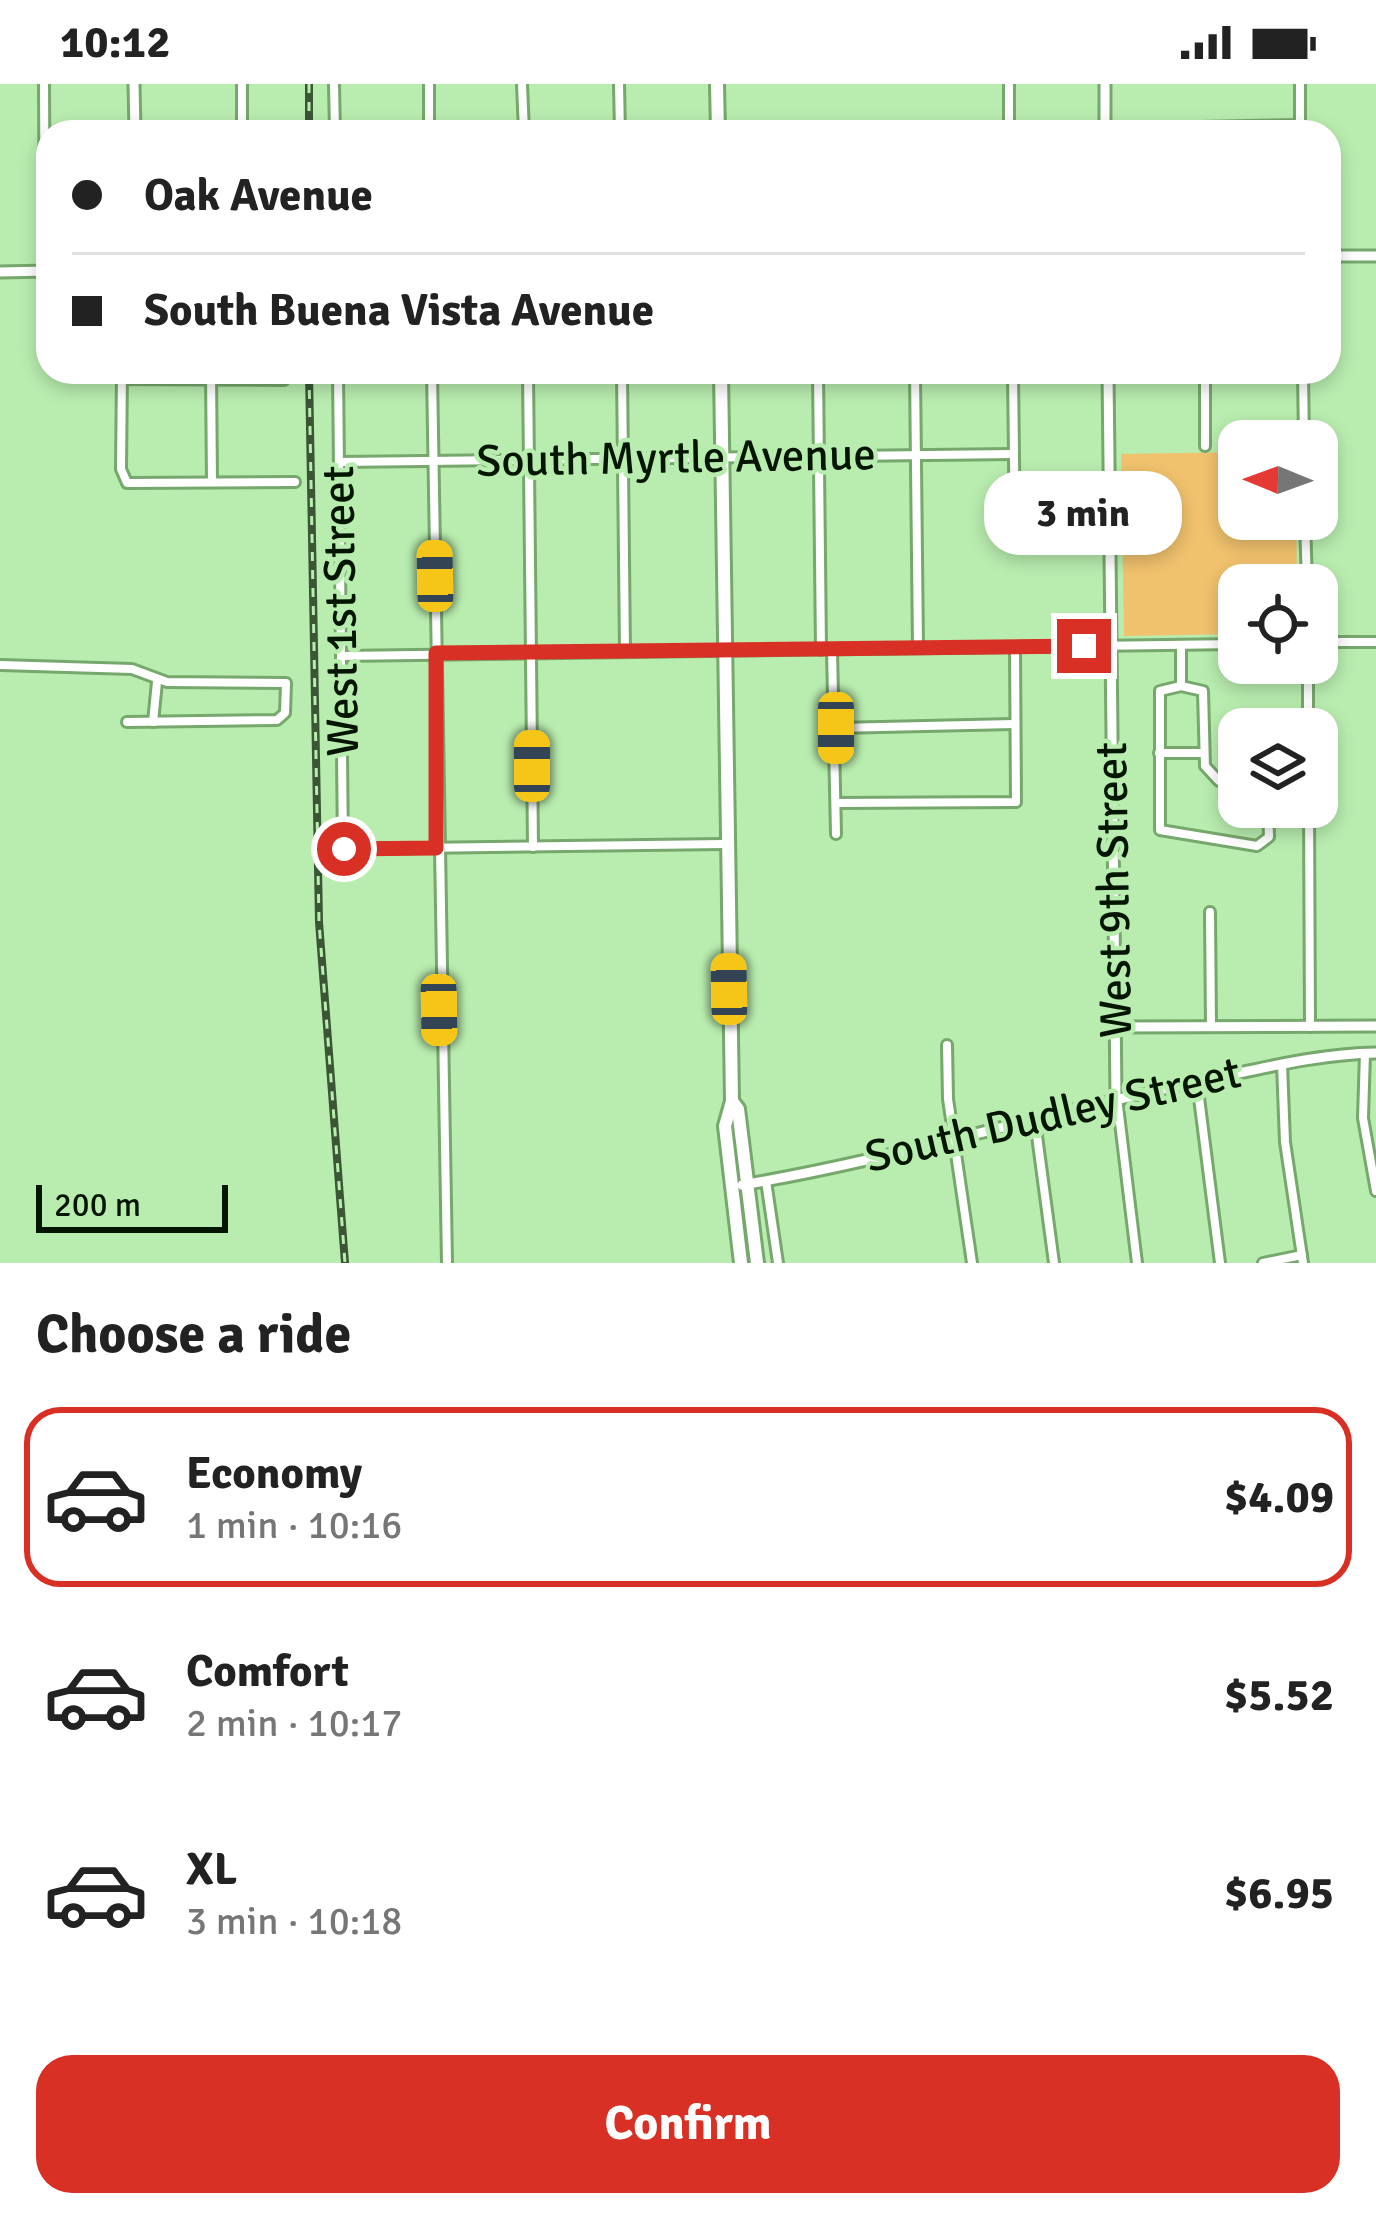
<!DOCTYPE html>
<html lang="en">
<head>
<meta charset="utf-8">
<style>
	:root { --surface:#fff; --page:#f2f2f2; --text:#222; --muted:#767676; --line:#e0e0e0; --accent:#d93025 }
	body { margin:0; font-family:Signika,sans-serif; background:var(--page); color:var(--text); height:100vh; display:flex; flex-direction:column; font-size:45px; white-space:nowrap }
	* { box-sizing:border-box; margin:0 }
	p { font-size:39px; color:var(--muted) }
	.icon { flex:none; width:66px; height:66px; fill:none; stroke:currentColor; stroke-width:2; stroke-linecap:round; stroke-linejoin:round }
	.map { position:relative; height:1179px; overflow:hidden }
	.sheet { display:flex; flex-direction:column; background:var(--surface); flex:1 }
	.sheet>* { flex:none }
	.top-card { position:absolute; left:36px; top:36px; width:1305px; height:264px; border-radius:36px; box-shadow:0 6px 18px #0003; display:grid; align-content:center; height:264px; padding:0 36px; background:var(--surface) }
	.needle { width:78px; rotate:271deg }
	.controls { position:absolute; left:1218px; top:336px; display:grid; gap:24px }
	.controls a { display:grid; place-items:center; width:120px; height:120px; border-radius:24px; background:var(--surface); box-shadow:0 6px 18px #0003; font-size:60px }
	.scale { position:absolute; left:36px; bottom:30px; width:192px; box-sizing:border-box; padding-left:12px; border:6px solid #041602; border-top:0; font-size:33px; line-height:42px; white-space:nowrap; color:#041602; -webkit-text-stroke:9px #b9edaf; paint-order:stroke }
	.end { position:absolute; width:54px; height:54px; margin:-27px; border:15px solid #d93025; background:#fff; box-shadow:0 0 0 6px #fff }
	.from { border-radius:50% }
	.bubble { position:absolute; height:84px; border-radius:36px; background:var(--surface); box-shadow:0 6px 18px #0003; font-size:39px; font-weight:700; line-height:84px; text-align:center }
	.car { position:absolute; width:36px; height:72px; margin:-36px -18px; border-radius:15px; box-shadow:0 0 9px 3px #0007; background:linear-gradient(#f5c518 24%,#345 0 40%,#f5c518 0 76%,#345 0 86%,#f5c518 0) }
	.top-card b { display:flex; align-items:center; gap:42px; height:114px; font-size:45px }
	.top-card b+b { border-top:3px solid var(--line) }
	.top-card i { width:30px; height:30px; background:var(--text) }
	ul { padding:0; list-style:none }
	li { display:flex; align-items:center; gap:36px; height:180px; margin:0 24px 18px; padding:0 12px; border:6px solid transparent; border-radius:36px }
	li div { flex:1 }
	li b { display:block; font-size:45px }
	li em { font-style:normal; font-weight:700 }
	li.active { border-color:var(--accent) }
	li>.icon { width:108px; height:108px; stroke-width:1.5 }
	h2 { padding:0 36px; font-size:54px; line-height:144px }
	.cta { display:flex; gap:24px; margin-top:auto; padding:24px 36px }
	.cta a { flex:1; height:138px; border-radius:36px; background:var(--accent); color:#fff; font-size:48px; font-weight:700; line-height:138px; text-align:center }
	.status { display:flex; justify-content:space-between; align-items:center; height:84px; padding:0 60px; background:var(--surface); direction:ltr }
	.status svg { height:33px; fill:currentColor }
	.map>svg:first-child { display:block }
	.green { fill:#f1c26e }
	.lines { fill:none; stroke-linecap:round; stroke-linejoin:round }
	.minor-casing { stroke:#76a76c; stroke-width:14 }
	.tertiary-casing { stroke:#76a76c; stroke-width:15 }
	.primary-casing { stroke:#76a76c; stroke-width:18 }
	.minor { stroke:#fff; stroke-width:8 }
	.tertiary { stroke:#fff; stroke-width:9 }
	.primary { stroke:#fff; stroke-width:12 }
	.rail-casing { stroke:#3a5635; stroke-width:8 }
	.rail { stroke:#b9edaf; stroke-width:3; stroke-dasharray:9; stroke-linecap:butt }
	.route { stroke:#d93025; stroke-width:15 }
	.labels { text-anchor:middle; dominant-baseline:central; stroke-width:9; stroke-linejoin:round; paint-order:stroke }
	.street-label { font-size:45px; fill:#041602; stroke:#b9edaf }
</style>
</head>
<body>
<div class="status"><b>10:12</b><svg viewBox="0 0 49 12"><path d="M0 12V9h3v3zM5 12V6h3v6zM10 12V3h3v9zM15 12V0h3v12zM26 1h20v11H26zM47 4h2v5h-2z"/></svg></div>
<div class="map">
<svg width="1376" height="1179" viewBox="0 0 1376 1179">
	<rect width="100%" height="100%" fill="#b9edaf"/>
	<path class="green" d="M1239,368v67h57l1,66h-58v49l-115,2 -3,-182z"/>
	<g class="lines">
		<defs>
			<g id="minor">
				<path d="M44,0l1,187"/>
				<path d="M334,0l1,48"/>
				<path d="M429,0v48"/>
				<path d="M522,0l2,48"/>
				<path d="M619,0l1,48"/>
				<path d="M1009,0v48"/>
				<path d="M1300,0v48"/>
				<path d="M1105,45l195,-4"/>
				<path d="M242,48v-48"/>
				<path d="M122,288l-1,97 6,14 168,-1"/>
				<path d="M211,288l1,110"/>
				<path d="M338,288l5,477 382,-5"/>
				<path d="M432,288l15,891"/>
				<path d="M528,288l5,475"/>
				<path d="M622,288l3,280"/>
				<path d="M818,288l3,278"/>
				<path d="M915,288l3,276"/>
				<path d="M1013,288l2,170"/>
				<path d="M1205,288v74"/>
				<path d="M1303,288l1,69"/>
				<path d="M122,295l162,1"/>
				<path d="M339,378l674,-8"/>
				<path d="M1305,435l2,66"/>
				<path d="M1317,558h59"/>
				<path d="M832,566l4,184"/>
				<path d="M341,572l898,-12"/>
				<path d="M1308,579v66"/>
				<path d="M0,581l132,4 35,13 119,1 -1,30 -8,7 -150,2"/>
				<path d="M1181,602v-40"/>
				<path d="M153,638l4,-40"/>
				<path d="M836,644l178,-4"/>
				<path d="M1159,669h44"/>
				<path d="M1239,697h-20l-14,-15 -2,-75 -22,-5 -21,5v139l97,16 12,-9 -1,-30"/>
				<path d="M836,719l180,-1 -1,-155"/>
				<path d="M1309,723l1,220"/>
				<path d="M1267,729h42"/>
				<path d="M1210,828l1,115"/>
				<path d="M947,961l1,54 24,164"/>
				<path d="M1365,969l-2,65 13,73"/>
				<path d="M1282,980l3,78 18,121"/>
				<path d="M1197,998l23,181"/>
				<path d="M1117,1014l20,165"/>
				<path d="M1035,1037l19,142"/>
				<path d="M766,1097l12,82"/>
				<path d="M1263,1179l39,-8"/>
			</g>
			<g id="tertiary">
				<path d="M134,0l1,48"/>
				<path d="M1105,48v-48"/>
				<path d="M1329,172h47"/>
				<path d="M0,188l48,-1"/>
				<path d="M1108,288l8,724"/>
				<path d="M1117,943l259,-1"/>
				<path d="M742,1101c153,-26 303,-72 454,-103 61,-12 118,-28 180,-29"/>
			</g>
			<g id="primary">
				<path d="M717,0l1,48"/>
				<path d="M721,288l11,729 6,8 19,154"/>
				<path d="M732,1017l-7,25 16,137"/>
			</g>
		</defs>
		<use href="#minor" class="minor-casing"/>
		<use href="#tertiary" class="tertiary-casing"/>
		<use href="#primary" class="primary-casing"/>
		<use href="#minor" class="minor"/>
		<use href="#tertiary" class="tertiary"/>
		<use href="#primary" class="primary"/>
		<defs>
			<g id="rail">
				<path d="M309,0v48"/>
				<path d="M309,288l10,550 26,341"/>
			</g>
		</defs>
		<use href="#rail" class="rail-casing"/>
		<use href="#rail" class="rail"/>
	</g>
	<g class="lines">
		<path class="route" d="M344,765l92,-1v-195l648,-7"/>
	</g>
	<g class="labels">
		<g class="street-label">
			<text transform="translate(676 374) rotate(-1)">South Myrtle Avenue</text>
			<text transform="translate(341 527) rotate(-91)">West 1st Street</text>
			<text transform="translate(1114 806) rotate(-91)">West 9th Street</text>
			<text transform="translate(1053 1031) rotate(-13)">South Dudley Street</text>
		</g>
	</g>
</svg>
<div class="controls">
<a><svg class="needle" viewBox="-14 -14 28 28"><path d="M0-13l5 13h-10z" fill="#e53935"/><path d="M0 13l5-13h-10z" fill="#767676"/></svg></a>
<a><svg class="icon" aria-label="locate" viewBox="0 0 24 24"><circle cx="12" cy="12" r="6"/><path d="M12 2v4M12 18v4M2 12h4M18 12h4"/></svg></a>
<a><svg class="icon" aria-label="layers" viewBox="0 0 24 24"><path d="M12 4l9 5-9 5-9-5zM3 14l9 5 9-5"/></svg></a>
</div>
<div class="scale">200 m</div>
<i class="end from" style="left:344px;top:765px"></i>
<i class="end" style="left:1084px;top:562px"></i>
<div class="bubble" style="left:984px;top:387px;width:198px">3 min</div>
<i class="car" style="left:435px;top:492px;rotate:359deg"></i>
<i class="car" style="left:836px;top:644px;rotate:180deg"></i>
<i class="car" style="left:532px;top:682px;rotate:0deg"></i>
<i class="car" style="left:729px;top:905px;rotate:359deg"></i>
<i class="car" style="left:439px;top:926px;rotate:179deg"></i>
<div class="top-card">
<b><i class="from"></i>Oak Avenue</b>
<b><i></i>South Buena Vista Avenue</b>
</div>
</div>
<section class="sheet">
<h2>Choose a ride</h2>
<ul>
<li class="active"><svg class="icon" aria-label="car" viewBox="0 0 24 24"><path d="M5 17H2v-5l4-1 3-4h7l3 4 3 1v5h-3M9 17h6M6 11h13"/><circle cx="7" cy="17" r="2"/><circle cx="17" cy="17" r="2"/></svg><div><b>Economy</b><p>1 min · 10:16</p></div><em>$4.09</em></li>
<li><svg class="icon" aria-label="car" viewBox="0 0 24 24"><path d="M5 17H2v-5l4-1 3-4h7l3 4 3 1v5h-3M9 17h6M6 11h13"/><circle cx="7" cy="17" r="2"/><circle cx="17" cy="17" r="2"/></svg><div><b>Comfort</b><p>2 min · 10:17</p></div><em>$5.52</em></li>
<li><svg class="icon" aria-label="car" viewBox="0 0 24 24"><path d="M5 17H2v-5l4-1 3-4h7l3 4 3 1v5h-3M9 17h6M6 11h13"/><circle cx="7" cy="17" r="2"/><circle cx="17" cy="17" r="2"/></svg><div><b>XL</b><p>3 min · 10:18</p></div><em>$6.95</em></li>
</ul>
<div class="cta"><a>Confirm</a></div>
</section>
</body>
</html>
